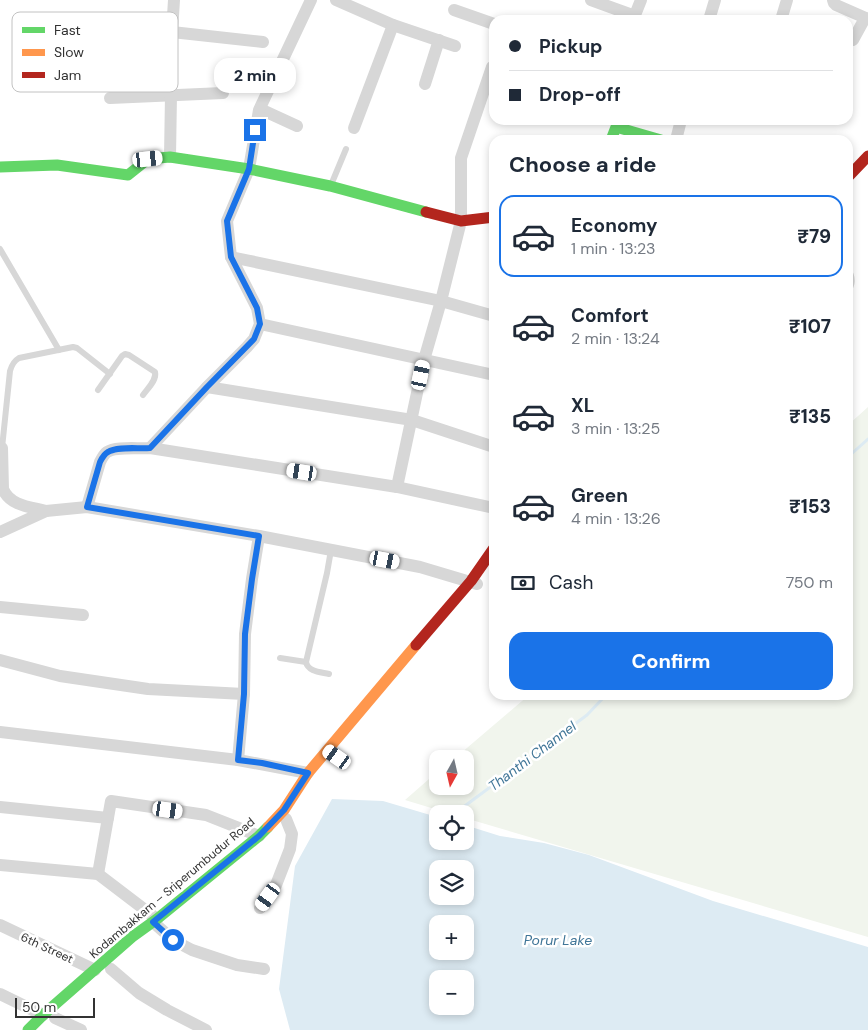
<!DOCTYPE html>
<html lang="en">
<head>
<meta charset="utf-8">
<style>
	:root { --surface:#fff; --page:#f6f6f7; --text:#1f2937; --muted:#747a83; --line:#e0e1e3; --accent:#1a73e8 }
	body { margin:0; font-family:"DM Sans",sans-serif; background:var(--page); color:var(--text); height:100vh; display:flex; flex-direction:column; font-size:19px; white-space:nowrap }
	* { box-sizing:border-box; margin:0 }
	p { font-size:16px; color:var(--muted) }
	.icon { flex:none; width:28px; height:28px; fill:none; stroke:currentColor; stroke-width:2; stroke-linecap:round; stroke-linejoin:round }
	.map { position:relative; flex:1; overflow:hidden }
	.sheet { position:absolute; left:489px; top:135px; width:364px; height:565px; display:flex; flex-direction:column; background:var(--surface); border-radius:15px; box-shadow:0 2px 8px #0003 }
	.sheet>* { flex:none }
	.hud { position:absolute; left:489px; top:15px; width:364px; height:110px; border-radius:15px; box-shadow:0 2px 8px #0003; display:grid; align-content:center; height:110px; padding:0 20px; background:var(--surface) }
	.needle { width:32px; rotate:188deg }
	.buttons { position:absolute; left:429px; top:750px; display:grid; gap:10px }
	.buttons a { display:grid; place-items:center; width:45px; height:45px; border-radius:10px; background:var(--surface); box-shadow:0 2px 8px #0003; font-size:25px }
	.scale { position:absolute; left:15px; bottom:12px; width:80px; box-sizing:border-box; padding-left:5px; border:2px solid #333; border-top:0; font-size:14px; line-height:18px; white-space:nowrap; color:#333; -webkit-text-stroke:4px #fff; paint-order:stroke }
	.end { position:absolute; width:22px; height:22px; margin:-11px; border:6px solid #1a73e8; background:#fff; box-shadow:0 0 0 2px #fff }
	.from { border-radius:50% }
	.bubble { position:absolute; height:35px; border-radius:15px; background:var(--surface); box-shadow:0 2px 8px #0003; font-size:16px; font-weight:800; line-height:35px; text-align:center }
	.car { position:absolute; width:15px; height:30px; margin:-15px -8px; border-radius:6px; box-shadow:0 0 4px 1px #0007; background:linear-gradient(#fff 24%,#345 0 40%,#fff 0 76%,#345 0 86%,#fff 0) }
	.hud b { display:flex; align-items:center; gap:18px; height:48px; font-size:19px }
	.hud b+b { border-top:1px solid var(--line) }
	.hud i { width:12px; height:12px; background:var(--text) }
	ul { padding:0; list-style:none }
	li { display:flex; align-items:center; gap:15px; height:82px; margin:0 10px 8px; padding:0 10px; border:2px solid transparent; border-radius:15px }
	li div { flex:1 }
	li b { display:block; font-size:19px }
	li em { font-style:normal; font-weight:800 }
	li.active { border-color:var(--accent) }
	li>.icon { width:45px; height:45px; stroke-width:1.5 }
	h2 { padding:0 20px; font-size:22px; line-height:60px }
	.pay { display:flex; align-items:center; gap:12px; height:55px; padding:0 20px; font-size:19px }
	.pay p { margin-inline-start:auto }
	.action { display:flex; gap:10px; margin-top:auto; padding:10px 20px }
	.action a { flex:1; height:58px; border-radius:15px; background:var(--accent); color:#fff; font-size:20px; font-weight:800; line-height:58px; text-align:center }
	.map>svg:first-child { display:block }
	.green { fill:#f1f5ed }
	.water { fill:#ddebf3; fill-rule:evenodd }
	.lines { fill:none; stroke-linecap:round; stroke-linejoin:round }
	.stream { stroke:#ddebf3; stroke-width:3 }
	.lane { stroke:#d7d7d7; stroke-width:6 }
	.street { stroke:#d7d7d7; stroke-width:12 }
	.fast { stroke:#63d668; stroke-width:11 }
	.slow { stroke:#ff974d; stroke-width:11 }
	.jam { stroke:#b3261e; stroke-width:11 }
	.route { stroke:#1a73e8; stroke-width:6 }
	.labels { text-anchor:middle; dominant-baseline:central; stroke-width:5; stroke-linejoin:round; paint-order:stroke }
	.street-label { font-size:12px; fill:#333; stroke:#fff }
	.water-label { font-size:14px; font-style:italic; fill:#3f7597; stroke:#fff }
	.key { fill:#fff; stroke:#c2c2c2; stroke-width:1 }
	.key-label { font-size:14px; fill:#333 }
</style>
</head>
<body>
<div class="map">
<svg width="868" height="1030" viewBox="0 0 868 1030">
	<rect width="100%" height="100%" fill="#fff"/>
	<path class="green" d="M868,407v530l-403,-119v-4h-14l-46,-14 32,-28 1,14h27v-27h-11l75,-64h319v-270z"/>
	<path class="water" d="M332,799l51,2 54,16 1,24h27v-16l35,11 44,7 45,12 124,46 155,46v83h-578l-11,-41 16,-123zM438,869h27v27h-27zM438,924h27v27h-27zM438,979h27v27h-27z"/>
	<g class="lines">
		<g class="stream">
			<path d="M848,457l20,-18"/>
			<path d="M454,814l133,-99 19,-20"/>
		</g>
		<g class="lane">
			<path d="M331,185l15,-36"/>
			<path d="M0,249l59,101"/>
			<path d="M848,269c5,8 5,15 0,22"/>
			<path d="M98,390l24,-34 3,-2 4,1 26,17c2,8 -7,16 -12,23"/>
			<path d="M2,448l8,-77c2,-7 4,-10 9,-13l54,-11 4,1 33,26"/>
			<path d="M280,658l26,4"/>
			<path d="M329,674c-8,-2 -21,-2 -23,-12l21,-89 4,-23"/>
		</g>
		<g class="street">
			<path d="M336,0l57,25 62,21"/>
			<path d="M591,0l44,16"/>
			<path d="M833,0l1,3 2,2 32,14"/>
			<path d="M454,10l40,14"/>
			<path d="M633,20l8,-20"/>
			<path d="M709,20l6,-20"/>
			<path d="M781,20l6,-20"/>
			<path d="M120,28l52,4 91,10"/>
			<path d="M853,40l12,-22"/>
			<path d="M425,84l14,-44"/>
			<path d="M110,98l113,-5"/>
			<path d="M260,109l37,17"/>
			<path d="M354,128l39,-103"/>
			<path d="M676,140l5,-20"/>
			<path d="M170,157l2,-125 2,-32"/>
			<path d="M231,257l210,44 53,15"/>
			<path d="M260,324l234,51"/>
			<path d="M207,387l205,33 82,27"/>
			<path d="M0,448h2l1,41c7,17 28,18 43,22"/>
			<path d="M150,448l57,-61 40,-40 7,-8 6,-15 -3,-16 -26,-51 -4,-36 22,-52 10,-59 52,-110"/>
			<path d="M397,487l27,-127 17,-59 20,-80v-63l31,-91"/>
			<path d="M87,507l13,-45c2,-4 4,-8 7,-10 9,-6 32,-3 43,-4l247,39 97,21"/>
			<path d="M0,532l46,-21 41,-4 172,29 161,31 57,17"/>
			<path d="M0,607l83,8"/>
			<path d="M0,660l60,16 88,13 96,5 -6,66"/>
			<path d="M244,694l1,-60 7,-55 7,-43"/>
			<path d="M0,732l238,28 70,13"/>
			<path d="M0,807l108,11"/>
			<path d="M0,865l98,9 59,45"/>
			<path d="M98,874l13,-73 95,14 53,21"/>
			<path d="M260,908l16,-23 14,-36 2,-15 -6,-15"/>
			<path d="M153,922l20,18 19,10 45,15 27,4"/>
			<path d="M0,925l95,45"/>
			<path d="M111,969l28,24 28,17 39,20"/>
			<path d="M0,994l43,21"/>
			<path d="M55,1018l26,12"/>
		</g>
		<g class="fast">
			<path d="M611,140l5,-13 45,13"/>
			<path d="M0,167l57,-2 71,10 20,-16 22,-2 79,12 81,17 96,26"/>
			<path d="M28,1030l15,-15 89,-78 25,-18 102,-83 9,-9"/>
		</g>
		<path class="slow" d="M268,827l16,-17 24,-37 108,-128"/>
		<g class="jam">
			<path d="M848,177l20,-21"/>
			<path d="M426,212l35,9 33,-4"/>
			<path d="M416,645l55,-64 23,-33"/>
		</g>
	</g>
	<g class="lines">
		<path class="route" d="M173,940l-20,-18 106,-86 25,-26 24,-37 -46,-10 -24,-3 6,-66 1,-60 7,-55 7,-43 -172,-29 13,-45c2,-4 4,-8 8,-10 9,-6 31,-3 42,-4l57,-61 47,-48 6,-15 -3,-16 -26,-51 -4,-36 22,-52 6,-39"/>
	</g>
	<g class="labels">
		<g class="street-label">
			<text transform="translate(172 888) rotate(-40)">Kodambakkam – Sriperumbudur Road</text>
			<text transform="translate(47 948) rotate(25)">6th Street</text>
		</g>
		<g class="water-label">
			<text transform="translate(532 756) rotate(-37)">Thanthi Channel</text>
			<text x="558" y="940">Porur Lake</text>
		</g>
	</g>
	<rect x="12" y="12" width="166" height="80" rx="8" class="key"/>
	<rect x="22" y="27" width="23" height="6" fill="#63d668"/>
	<rect x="22" y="49" width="23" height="7" fill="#ff974d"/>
	<rect x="22" y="72" width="23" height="6" fill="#b3261e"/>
	<g class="key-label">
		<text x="54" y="35">Fast</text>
		<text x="54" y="57">Slow</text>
		<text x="54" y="80">Jam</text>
	</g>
</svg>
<div class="buttons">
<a><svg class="needle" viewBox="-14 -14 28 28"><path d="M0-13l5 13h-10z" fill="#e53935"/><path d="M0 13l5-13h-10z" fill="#747a83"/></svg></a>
<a><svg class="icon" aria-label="locate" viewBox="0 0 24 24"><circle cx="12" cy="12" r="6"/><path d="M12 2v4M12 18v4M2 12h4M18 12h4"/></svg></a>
<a><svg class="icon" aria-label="layers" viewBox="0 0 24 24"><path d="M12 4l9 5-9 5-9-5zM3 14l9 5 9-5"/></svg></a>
<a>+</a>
<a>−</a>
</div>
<div class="scale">50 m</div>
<i class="end from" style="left:173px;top:940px"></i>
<i class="end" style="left:255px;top:130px"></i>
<div class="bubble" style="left:214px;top:58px;width:82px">2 min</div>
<i class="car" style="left:148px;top:159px;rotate:84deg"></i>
<i class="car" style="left:421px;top:375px;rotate:12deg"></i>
<i class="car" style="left:302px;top:472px;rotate:279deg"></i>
<i class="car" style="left:385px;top:560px;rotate:101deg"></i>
<i class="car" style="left:337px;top:757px;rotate:305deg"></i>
<i class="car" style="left:168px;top:810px;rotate:98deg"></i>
<i class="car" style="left:268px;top:897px;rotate:216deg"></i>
<div class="hud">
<b><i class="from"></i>Pickup</b>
<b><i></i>Drop-off</b>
</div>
<section class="sheet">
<h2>Choose a ride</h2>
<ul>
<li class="active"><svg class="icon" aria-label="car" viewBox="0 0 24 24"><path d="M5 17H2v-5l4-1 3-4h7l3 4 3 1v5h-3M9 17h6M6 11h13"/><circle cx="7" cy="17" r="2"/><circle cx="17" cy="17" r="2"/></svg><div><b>Economy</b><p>1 min · 13:23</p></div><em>₹79</em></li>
<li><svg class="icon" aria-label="car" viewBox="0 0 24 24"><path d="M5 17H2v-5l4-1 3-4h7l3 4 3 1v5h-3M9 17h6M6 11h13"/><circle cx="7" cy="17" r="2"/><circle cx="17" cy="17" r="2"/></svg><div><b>Comfort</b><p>2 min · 13:24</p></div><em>₹107</em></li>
<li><svg class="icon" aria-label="car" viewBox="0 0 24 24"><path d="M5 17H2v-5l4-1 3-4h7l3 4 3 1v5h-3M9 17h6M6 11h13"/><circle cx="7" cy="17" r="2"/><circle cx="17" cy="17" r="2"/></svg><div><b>XL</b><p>3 min · 13:25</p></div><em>₹135</em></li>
<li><svg class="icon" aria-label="car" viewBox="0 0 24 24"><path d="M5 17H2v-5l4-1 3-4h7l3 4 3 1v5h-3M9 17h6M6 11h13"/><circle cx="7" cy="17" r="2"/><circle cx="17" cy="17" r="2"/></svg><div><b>Green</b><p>4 min · 13:26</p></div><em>₹153</em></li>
</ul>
<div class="pay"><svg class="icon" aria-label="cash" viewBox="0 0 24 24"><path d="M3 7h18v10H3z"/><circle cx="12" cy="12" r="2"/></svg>Cash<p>750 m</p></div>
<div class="action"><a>Confirm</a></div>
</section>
</div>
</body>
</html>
